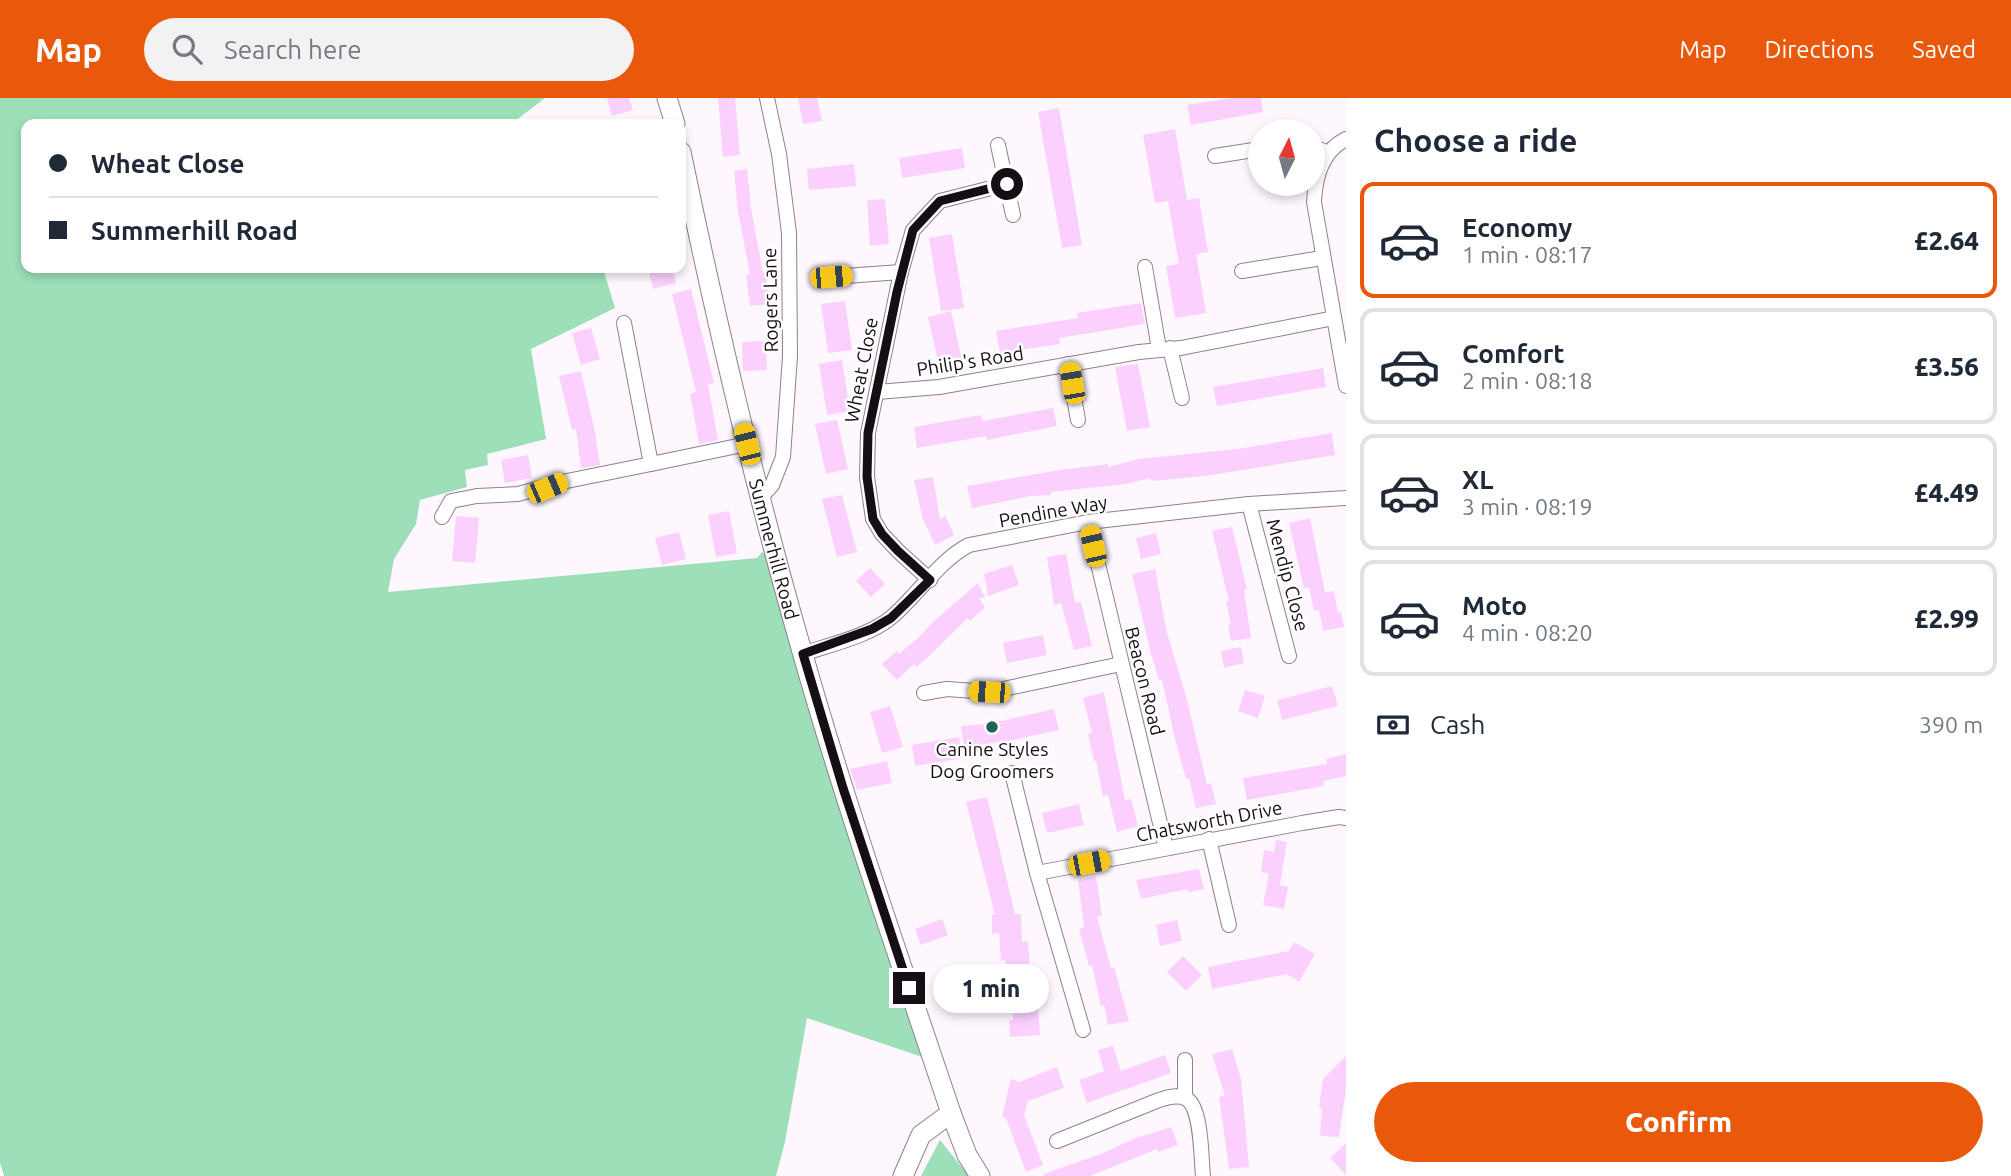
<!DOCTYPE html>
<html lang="en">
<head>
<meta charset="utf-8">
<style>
	:root { --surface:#fff; --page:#f2f2f3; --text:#1f2937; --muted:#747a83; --line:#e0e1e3; --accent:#ea580c }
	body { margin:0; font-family:Ubuntu,sans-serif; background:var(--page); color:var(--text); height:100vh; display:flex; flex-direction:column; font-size:26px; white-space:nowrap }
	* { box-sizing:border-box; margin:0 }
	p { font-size:23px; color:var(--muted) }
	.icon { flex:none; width:38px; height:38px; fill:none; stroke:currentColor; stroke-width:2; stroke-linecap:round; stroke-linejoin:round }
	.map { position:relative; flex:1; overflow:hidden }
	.side { display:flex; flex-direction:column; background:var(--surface); width:665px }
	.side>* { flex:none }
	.hud { position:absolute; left:21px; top:21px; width:665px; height:154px; border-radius:14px; box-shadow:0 4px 10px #0003; display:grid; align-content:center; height:154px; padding:0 28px; background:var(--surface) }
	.needle { width:46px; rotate:6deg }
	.tools { position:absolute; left:1248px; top:21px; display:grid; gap:14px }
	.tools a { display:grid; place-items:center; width:77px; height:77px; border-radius:50%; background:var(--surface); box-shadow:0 4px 10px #0003; font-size:35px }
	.end { position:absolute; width:32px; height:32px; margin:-16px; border:9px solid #150f15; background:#fff; box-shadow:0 0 0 4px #fff }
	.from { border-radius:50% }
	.bubble { position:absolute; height:49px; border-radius:24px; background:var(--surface); box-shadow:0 4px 10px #0003; font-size:23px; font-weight:800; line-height:49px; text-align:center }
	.car { position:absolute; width:21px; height:42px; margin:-21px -10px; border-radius:9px; box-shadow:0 0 5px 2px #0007; background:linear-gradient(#f5c518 24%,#345 0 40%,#f5c518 0 76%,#345 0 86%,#f5c518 0) }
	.hud b { display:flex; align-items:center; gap:24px; height:66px; font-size:26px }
	.hud b+b { border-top:2px solid var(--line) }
	.hud i { width:18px; height:18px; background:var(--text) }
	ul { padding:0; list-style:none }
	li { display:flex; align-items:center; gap:21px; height:116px; margin:0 14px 10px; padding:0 14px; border:4px solid var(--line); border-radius:14px }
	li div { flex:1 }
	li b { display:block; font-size:26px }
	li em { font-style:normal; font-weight:800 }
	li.active { border-color:var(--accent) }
	li>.icon { width:63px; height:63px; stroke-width:1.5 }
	h2 { padding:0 28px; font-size:32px; line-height:84px }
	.pay { display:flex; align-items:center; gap:18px; height:77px; padding:0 28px; font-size:26px }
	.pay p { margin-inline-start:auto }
	.action { display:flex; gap:14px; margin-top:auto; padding:14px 28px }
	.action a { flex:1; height:80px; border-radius:42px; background:var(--accent); color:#fff; font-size:28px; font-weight:800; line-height:80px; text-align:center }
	header { display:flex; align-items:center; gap:42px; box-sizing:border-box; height:98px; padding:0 35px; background:var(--accent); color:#fff }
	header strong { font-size:33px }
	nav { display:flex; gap:38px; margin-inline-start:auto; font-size:24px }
	.search { width:490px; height:63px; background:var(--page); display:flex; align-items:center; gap:18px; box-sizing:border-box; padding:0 24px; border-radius:38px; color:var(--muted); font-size:26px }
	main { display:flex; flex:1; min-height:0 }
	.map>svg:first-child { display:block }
	.green { fill:#9cdfb8 }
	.building { fill:#fcd0fe }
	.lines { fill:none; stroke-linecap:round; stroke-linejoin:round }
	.street-casing { stroke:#8f7f8f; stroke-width:16 }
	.secondary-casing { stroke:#8f7f8f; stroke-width:21 }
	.street { stroke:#fff; stroke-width:14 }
	.secondary { stroke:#fff; stroke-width:19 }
	.route { stroke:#150f15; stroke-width:9 }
	.poi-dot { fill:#1d6559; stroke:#fff; stroke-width:2.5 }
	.labels { text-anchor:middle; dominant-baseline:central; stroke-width:5; stroke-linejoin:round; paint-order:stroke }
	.street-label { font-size:19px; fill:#150f15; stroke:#fff }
	.poi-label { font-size:19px; fill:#150f15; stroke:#fff }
</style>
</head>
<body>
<header>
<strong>Map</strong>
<div class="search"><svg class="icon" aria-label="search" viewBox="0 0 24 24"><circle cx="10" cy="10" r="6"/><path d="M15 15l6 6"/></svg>Search here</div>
<nav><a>Map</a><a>Directions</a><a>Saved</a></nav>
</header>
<main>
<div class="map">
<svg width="1346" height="1078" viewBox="0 0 1346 1078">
	<rect width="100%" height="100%" fill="#fef7fe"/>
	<g class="green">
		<path d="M0,0h545l-34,26h-485v144h577l12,40 -84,41 15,90 -59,15 1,11 -23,5 2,17 -47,13 -4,24 -22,35 -6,33 369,-34 5,-6 10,8 156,499 -121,-41 -22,124 -9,34h-772l-4,-13z"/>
		<path d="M940,1042l29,36h-48z"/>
	</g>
	<g class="building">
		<path d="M607,0h22l4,12 -21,6z"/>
		<path d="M718,0h17l5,57 -17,2z"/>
		<path d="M798,0h19l5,23 -19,3z"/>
		<path d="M1232,0h29l2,14 -72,13 -4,-20z"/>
		<path d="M1059,10l23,137 -20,3 -24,-136z"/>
		<path d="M1175,31l12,71 12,-2 9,54 -12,2 10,59 -31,5 -9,-52 13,-2 -11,-63 -13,2 -12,-68z"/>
		<path d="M962,50l3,20 -63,10 -3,-20z"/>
		<path d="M854,66l2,22 -47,4 -2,-21z"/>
		<path d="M747,71l4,39 12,65 2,-1 5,32 -20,2 -4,-31h4l-12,-64 -4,-40z"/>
		<path d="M885,101l4,45 -19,2 -3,-46z"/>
		<path d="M952,136l12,74 -23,3 -12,-73z"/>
		<path d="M648,170h24l4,15 -23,6z"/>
		<path d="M691,191l23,94 -6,1 10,56 -19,4 -9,-50 6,-2 -24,-98z"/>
		<path d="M845,203l7,49 -24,3 -7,-49z"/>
		<path d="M1141,205l4,21 -86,14 1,6 -60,9 -4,-22 82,-13 -1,-5z"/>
		<path d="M951,213l11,49 -23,5 -11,-48z"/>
		<path d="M591,230l9,31 -19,6 -9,-32z"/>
		<path d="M766,243l1,29 -24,1 -1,-29z"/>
		<path d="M842,262l8,51 -23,4 -8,-51z"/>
		<path d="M1138,266l12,63 -23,4 -12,-64z"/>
		<path d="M1323,270l3,19 -109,19 -4,-19z"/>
		<path d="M581,273l14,61 5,33 -19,3 -5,-39 -4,1 -13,-54z"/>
		<path d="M1053,310l4,18 -70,14 -1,-4 -69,12 -3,-21 67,-12 1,6z"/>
		<path d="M837,322l11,49 -22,5 -11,-50z"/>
		<path d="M1332,335l3,22 -130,21 -54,5 -1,-3 -24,6 -75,8v3l-20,1 -59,12 -5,-22 93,-16 48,-6v3l31,-8 99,-10z"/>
		<path d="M528,357l4,23 -27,5 -4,-23z"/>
		<path d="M933,379l7,42 5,-3 9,19 -19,10 -12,-25 -9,-40z"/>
		<path d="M842,397l15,57 -20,5 -15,-58z"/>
		<path d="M729,413l8,42 -21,4 -8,-42z"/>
		<path d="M456,418l23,2 -4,45 -23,-2z"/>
		<path d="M1310,420l15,74 9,-1 4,22 3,-1 3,15 -21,4 -4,-21 -5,1 -5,-24 -5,1 -15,-65z"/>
		<path d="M1232,429l15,62 -3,1 7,48 -20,3 -3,-16 3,-1 -5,-23h3l-17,-70z"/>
		<path d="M679,434l7,27 -24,6 -7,-27z"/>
		<path d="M1156,435l5,21 -20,5 -5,-21z"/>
		<path d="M1066,456l9,49 6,-1 11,44 -18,4 -13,-47 -7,2 -7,-48z"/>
		<path d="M1012,467l7,20 -31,11 -4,-22z"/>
		<path d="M870,470l15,16 -14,13 -15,-16z"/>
		<path d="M1155,471l12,64 19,63 21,88 4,-1 5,21 -20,4 -7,-30 -3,1 -11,-40 -13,-59h-3l-8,-26 -19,-80z"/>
		<path d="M978,485l7,14 -6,2 6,8 -15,14 -2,-3 -39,38 -12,11 -3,-3 -17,16 -15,-16 15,-13 2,3 20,-17 14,-15z"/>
		<path d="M1043,537l4,20 -40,8 -4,-20z"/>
		<path d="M1241,549l3,16 -20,5 -3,-17z"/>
		<path d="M1332,588l6,20 -56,14 -5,-20z"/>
		<path d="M1245,592l20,6 -7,22 -20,-7z"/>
		<path d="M1104,594l21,108 6,-1 7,27 -21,6 -9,-37 -5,1 -7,-35h-2l-6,-27 4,-1 -9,-35z"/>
		<path d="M890,608l13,41 -21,6 -12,-41z"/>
		<path d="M1054,611l5,21 -51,11 -44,6 -3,-21 26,-2z"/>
		<path d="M959,639l4,21 -48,8 -3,-21z"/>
		<path d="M1346,656v22l-23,5 1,5 -77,14 -4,-22 84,-14 -1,-5z"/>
		<path d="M887,663l5,22 -35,7 -7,-21z"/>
		<path d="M987,699l28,117h6l1,28 6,-1 2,26h4v26l6,-1 1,16h-3l2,27 -30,2 -1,-17h4l-3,-36h-4l-1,-24 -4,1 -2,-28 -7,1v-19h3l-29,-113z"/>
		<path d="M1079,706l5,21 -37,8 -5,-20z"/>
		<path d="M1276,742l11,2 -7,43 8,2 -4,22 -21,-4 6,-31 -8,-2 3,-22 10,2z"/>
		<path d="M1199,771l5,20 -16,3 -1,-3 -46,10 -5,-19z"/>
		<path d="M1096,778l6,40 -5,1 14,51 3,-1 15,54 -21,4 -4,-20 -3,1 -9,-41 -3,1 -10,-37 5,-2 -6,-47z"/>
		<path d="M942,821l6,16 -27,10 -6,-16z"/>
		<path d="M1177,822l5,21 -22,5 -4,-21z"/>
		<path d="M1294,844l21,12 -16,28 -12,-8 -75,15 -4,-22 81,-16z"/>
		<path d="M1183,858l19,19 -16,16 -19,-19z"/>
		<path d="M1113,948l8,25 44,-16 6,18 -84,30 -8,-23 25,-9 -6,-21z"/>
		<path d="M1232,951l9,30 8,88 -20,2 -10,-72 6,-1 -13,-42z"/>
		<path d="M1346,958v32l-7,49 -19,-1 2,-28h-3l4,-29z"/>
		<path d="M1057,969l7,21 -36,13 -4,14 19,50 -17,7 -20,-54 -4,-1 9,-38 8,3z"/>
		<path d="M1171,1029l7,18 -20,7 -1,-3 -67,27h-46v-2l59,-21 33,-15z"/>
		<path d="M1346,1045v32l-16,-17z"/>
	</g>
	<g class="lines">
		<defs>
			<g id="street">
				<path d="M1346,41c-24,12 -31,38 -32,63l32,184"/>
				<path d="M998,47l15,70"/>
				<path d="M1312,48l16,7"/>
				<path d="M1215,58l45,-7"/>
				<path d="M1145,169l14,82"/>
				<path d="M1242,173l80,-13"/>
				<path d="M831,179l70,-5"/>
				<path d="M624,225l27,141 96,-20"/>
				<path d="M1170,250l12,50"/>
				<path d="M1068,266l10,56"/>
				<path d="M877,294l62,-5 200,-35 42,-4 153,-30"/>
				<path d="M762,398l10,-11 11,-28 7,-101 -1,-123 -10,-79 -12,-56"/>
				<path d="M1249,406l40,152"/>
				<path d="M442,419l9,-16 26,-5 41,-2 44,-12 89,-18"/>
				<path d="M1088,424l78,326"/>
				<path d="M930,482l-32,-29 -16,-17 -9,-15 -6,-42 1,-44 33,-161 12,-42 27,-29 67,-17"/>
				<path d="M802,556c30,-10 68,-18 91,-38 25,-22 48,-57 76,-71l119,-23 161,-18 97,-6"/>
				<path d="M924,595l23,-4 42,3 132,-28"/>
				<path d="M1012,675l25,100 46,157"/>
				<path d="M1209,741l20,86"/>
				<path d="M1037,775l265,-50 37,-6 7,1"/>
				<path d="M1185,962v38"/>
				<path d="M1057,1043l102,-41c9,-3 20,-6 28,-1 15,10 14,59 16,77"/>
			</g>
			<g id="secondary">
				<path d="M667,0l8,26"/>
				<path id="s1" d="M681,54c35,169 74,337 122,503 44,154 97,306 148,458l16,42 13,21"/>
				<path d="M903,1078l18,-41 30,-22"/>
			</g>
		</defs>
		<use href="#street" class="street-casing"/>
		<use href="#secondary" class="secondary-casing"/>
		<use href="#street" class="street"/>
		<use href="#secondary" class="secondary"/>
	</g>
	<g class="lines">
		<path class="route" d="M909,890l-66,-200 -40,-134 69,-25 19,-11 39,-38 -32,-29 -16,-17 -9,-15 -6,-42 1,-44 29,-141 16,-62 27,-29 67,-17"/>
	</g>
	<circle class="poi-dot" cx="992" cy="629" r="7"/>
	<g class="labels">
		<g class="street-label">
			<text transform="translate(770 202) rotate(-91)">Rogers Lane</text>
			<text transform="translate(970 263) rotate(-9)">Philip's Road</text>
			<text transform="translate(861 272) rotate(-79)">Wheat Close</text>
			<text transform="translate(1053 413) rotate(-10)">Pendine Way</text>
			<text stroke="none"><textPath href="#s1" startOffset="408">Summerhill Road</textPath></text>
			<text transform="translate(1288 477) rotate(75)">Mendip Close</text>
			<text transform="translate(1145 583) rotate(76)">Beacon Road</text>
			<text transform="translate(1209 723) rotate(-11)">Chatsworth Drive</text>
		</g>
		<g class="poi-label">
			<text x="992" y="651">Canine Styles<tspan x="992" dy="22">Dog Groomers</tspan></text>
		</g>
	</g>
</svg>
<div class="tools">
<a><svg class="needle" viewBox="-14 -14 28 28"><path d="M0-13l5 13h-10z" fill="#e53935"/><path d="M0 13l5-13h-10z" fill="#747a83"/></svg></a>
</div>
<i class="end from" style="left:1007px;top:86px"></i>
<i class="end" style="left:909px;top:890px"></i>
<div class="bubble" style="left:933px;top:866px;width:116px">1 min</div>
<i class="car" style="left:831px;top:179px;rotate:85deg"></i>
<i class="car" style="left:1072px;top:285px;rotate:350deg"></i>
<i class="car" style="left:747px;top:346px;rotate:346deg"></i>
<i class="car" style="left:547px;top:390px;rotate:67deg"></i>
<i class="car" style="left:1093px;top:448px;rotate:347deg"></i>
<i class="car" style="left:989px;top:594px;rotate:273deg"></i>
<i class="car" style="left:1089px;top:765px;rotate:79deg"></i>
<div class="hud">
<b><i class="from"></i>Wheat Close</b>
<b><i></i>Summerhill Road</b>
</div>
</div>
<section class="side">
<h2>Choose a ride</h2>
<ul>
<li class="active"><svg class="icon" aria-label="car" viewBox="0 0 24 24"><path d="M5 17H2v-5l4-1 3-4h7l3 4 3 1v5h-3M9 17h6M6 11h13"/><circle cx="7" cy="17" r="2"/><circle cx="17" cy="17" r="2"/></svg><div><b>Economy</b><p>1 min · 08:17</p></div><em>£2.64</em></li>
<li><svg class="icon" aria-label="car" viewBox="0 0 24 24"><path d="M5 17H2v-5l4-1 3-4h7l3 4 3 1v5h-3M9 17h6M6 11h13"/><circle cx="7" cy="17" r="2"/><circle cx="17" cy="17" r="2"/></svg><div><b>Comfort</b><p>2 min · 08:18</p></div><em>£3.56</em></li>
<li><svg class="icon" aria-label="car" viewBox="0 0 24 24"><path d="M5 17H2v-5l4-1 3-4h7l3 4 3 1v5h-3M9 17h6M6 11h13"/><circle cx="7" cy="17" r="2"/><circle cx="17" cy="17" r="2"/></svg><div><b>XL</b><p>3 min · 08:19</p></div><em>£4.49</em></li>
<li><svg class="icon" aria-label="car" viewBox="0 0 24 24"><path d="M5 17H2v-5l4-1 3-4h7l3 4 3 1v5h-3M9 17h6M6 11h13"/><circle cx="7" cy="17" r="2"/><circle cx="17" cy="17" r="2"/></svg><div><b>Moto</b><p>4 min · 08:20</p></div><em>£2.99</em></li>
</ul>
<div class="pay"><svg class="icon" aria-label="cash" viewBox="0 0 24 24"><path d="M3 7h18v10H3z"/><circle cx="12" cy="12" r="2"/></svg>Cash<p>390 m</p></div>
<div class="action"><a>Confirm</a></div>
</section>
</main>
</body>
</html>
